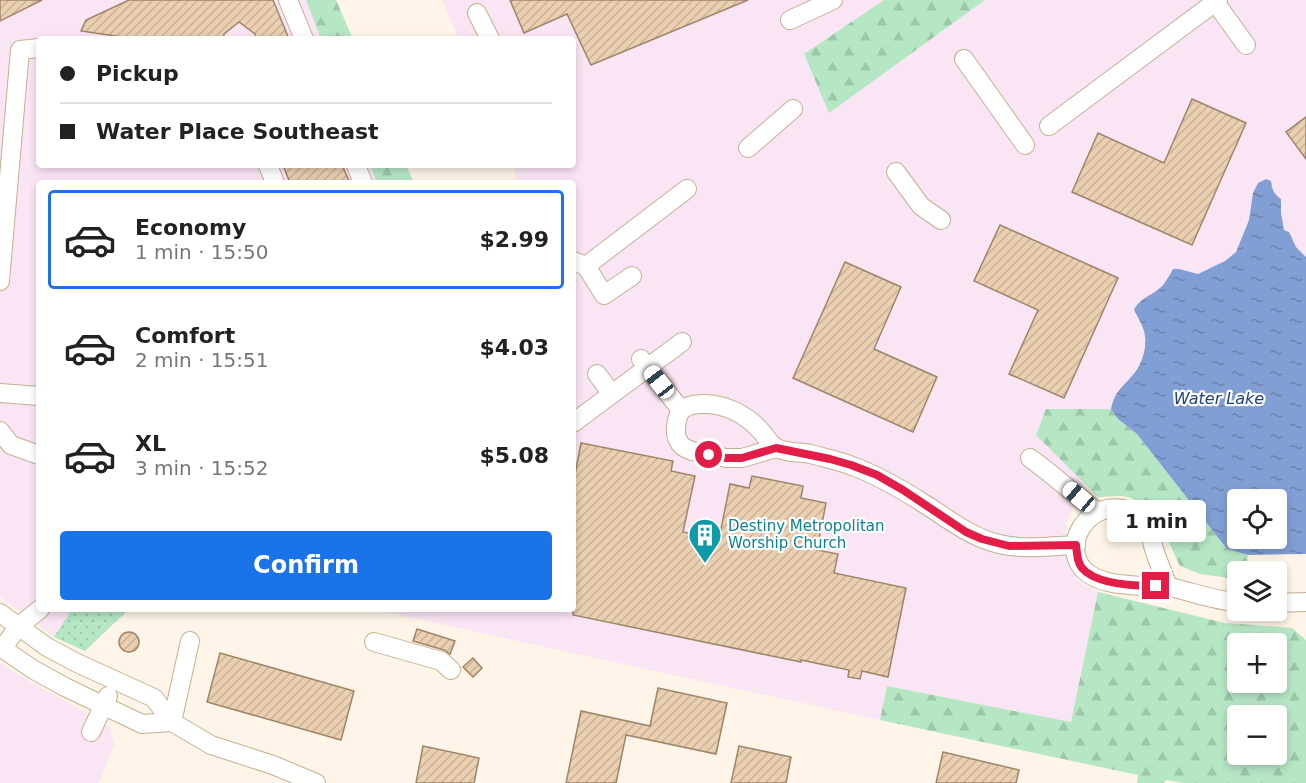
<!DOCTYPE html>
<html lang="en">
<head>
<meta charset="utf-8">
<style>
	:root { --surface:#fff; --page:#f2f2f2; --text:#222; --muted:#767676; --line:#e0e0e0; --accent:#1a73e8 }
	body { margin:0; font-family:"DejaVu Sans",sans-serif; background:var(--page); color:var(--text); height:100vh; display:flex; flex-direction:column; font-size:22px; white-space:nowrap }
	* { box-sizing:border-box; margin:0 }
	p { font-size:20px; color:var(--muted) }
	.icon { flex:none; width:33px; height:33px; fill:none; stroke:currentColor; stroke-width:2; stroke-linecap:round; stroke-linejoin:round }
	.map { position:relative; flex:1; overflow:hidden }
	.panel { position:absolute; left:36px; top:180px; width:540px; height:432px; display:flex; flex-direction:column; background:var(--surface); border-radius:6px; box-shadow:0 3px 9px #0003 }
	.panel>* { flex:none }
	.guide { position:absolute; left:36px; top:36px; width:540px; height:132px; border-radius:6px; box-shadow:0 3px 9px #0003; display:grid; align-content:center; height:132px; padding:0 24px; background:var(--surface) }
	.tools { position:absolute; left:1227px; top:489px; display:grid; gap:12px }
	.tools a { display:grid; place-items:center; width:60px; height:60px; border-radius:6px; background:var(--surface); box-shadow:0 3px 9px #0003; font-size:30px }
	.end { position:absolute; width:27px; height:27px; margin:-14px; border:8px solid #e11d48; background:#fff; box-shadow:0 0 0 3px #fff }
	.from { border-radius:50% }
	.bubble { position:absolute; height:42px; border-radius:6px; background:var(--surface); box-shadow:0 3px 9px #0003; font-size:20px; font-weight:700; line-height:42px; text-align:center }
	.car { position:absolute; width:18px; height:36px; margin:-18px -9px; border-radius:8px; box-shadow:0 0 4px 2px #0007; background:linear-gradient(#fff 24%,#345 0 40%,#fff 0 76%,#345 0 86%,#fff 0) }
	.guide b { display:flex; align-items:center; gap:21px; height:57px; font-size:22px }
	.guide b+b { border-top:2px solid var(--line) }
	.guide i { width:15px; height:15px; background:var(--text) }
	ul { padding:10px 0 0; list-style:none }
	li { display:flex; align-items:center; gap:18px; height:99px; margin:0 12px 9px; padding:0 12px; border:3px solid transparent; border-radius:6px }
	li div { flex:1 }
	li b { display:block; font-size:22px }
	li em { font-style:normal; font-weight:700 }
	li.current { border-color:var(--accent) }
	li>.icon { width:54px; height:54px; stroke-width:1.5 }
	.button { display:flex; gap:12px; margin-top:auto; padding:12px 24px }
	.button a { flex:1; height:69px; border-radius:6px; background:var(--accent); color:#fff; font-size:24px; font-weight:700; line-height:69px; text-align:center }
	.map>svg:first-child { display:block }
	.commercial { fill:#fae5f4 }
	.grass { fill:url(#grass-dots) }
	.forest { fill:url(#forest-firs); fill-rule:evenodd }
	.water { fill:url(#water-ripples); fill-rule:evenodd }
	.building { fill:url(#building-hatch); stroke:#9e8569; stroke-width:1.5 }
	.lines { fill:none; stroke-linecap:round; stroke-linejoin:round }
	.minor-casing { stroke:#c6af90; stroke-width:20 }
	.minor { stroke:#fff; stroke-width:18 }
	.route { stroke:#e11d48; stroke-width:8 }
	.labels { text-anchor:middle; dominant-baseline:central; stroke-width:4.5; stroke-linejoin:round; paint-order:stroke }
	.culture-label { font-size:15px; fill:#0d838f; stroke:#fff; text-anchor:start }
	.water-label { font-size:16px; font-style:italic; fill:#214081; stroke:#fff }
</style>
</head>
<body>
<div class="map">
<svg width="1306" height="783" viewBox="0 0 1306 783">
	<defs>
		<pattern id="grass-dots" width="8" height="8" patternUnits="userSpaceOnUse" patternTransform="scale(1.5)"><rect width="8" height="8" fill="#b6e7c5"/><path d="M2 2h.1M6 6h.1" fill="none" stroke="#9dc7a9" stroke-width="1.8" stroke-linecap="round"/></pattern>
		<pattern id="forest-firs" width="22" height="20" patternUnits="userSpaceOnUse" patternTransform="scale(1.5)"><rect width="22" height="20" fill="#b6e7c5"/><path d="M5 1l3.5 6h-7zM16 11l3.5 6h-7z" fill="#9dc7a9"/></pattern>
		<pattern id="water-ripples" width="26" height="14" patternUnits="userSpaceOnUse" patternTransform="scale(1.5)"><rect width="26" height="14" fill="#829fd5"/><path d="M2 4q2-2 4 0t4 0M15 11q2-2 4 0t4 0" fill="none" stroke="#6c82ad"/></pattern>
		<pattern id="building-hatch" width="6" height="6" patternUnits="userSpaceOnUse" patternTransform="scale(1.5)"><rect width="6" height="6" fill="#eacfb1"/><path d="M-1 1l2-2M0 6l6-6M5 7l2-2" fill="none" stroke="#cab298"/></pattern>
	</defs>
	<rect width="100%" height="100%" fill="#fef5e8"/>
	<g class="commercial">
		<path d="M0,0h306l15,39h-282v126h331l7,18h-338v426h33l-18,28 -54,-40z"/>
		<path d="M442,0h442l-80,54 25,58 156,-112h321v257l-10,-10 -7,-15 -5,-2 -3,-17v-14l-6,-4 -3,-6 -19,4 -4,27 -13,32 -11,9 -27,13 -19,-5h-6l-10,16 -9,8 -17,10 -3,8 12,25 -3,20 -10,19 -13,13 -2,31 -52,103 2,43 12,18 18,9 -27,130 -184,-36 -7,34 -509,-111h202v-426h-56l-3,-18h59v-126h-114z"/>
		<path d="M0,662l10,8 99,56 5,19 -15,38h-99z"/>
	</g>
	<path class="grass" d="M72,609h57l-44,42 -31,-14z"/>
	<g class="forest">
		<path d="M306,0h30l17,39h-32z"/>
		<path d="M884,0h101l-156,113 -25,-59z"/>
		<path d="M370,165h36l8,18h-37z"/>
		<path d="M1046,409h65l7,10 19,15 90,115 21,6 -2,16 -8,1 -1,7 -37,-5 -20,-8c-12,-24 -22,-57 -49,-68 -8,-4 -23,-1 -33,-1l-62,-62z"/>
		<path d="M1098,592l127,31 67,5 14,12v143h-122l-18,-3 -2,3h-27l1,-8 -258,-55 7,-34 184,36zM1238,644h38v38h-38zM1238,716h38v38h-38z"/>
	</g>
	<path class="water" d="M1266,179l5,2c1,9 3,13 10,18v14l3,17 5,2 7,15 10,10v297l-58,1 -21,-6 -90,-115 -19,-15 -7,-10c3,-16 10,-21 20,-32 9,-9 16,-27 14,-40 0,-8 -7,-19 -11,-27 6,-13 19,-14 29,-25 4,-5 7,-11 10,-16h6l19,5 27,-13 11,-9 13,-32 4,-27 5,-10zM1238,500h38v38h-38z"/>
	<g class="building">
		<path d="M0,0h42l-42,21z"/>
		<path d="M129,0h144l16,39h-34v-5l-16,-12 -15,12 -1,5h-76l-25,-2 -41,-6 5,-11z"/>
		<path d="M510,0h238l-157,65 -24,-51 -43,19z"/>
		<path d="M1192,99l54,24 -54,122 -120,-53 26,-59 66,30z"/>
		<path d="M1306,117v42l-20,-27z"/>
		<path d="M283,165h59l8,18h-60z"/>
		<path d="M1000,225l118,53 -54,120 -55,-24 29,-64 -64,-29z"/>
		<path d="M845,262l56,25 -27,62 63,28 -24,55 -120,-54z"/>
		<path d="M581,443l92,18 -2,10 24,5 -12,56 36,7 11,-55 19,4 3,-12 51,10 -2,12 25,5 -9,47 21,4 -4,19 72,15 -18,89 -26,-6 -2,8 -12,-2 1,-7 -48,-10v2l-228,-47v-130z"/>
		<path d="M417,629l38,12 -5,13 -6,-4 -31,-9z"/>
		<circle cx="129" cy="642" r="10"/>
		<path d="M220,653l134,38 -13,49 -134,-38z"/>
		<path d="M473,658l9,10 -9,9 -10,-10z"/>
		<path d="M658,688l69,15 -11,51 -90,-19 -10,48h-50l15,-72 69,15z"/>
		<path d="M423,746l56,12 -5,25h-58z"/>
		<path d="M739,746l52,11 -5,26h-55z"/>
		<path d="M943,752l76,18 -3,13h-80z"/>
	</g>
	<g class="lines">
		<defs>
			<g id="minor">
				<path d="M288,0l16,39"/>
				<path d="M1215,2l31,43"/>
				<path d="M477,13l13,26"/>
				<path d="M790,20l43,-20"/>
				<path d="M964,59l61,86"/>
				<path d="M1049,126l169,-126"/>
				<path d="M748,148l45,-39"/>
				<path d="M268,165l7,18"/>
				<path d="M356,165l7,18"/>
				<path d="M896,172l25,34 20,14"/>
				<path d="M573,261l13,5 18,29 28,-19"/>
				<path d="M586,266l101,-77"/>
				<path d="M0,281l20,-231 19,-2"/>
				<path d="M641,359l40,51"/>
				<path d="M597,374l15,20"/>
				<path d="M0,393l39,3"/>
				<path d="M573,423l109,-81"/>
				<path d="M0,431l11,14 28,10"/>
				<path d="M776,448l-34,10h-16l-34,-7c-6,-2 -12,-5 -14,-11 -4,-7 -2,-24 4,-30 5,-5 15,-6 22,-6 21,0 41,10 56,26 5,5 9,13 15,17 10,6 25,5 36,7 14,4 30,7 44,13 24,9 46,22 68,36 24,15 47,34 76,41 24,6 52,2 77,1"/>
				<path d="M1030,458l17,13 50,41"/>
				<path d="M1168,587c-4,-12 -9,-23 -13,-35 -4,-11 -4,-24 -13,-33 -6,-6 -13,-9 -20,-10 -33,-7 -61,34 -39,60 14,15 41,16 60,17 9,1 19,-1 27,1 23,5 45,14 68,15"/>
				<path d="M1276,603l30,-1"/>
				<path d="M0,613l47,34 30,16 77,35 18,24 39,23 62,20 43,18"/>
				<path d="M374,642l67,19 10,9"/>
				<path d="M0,647l34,23 31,17 77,37 30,-2"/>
				<path d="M2,649l16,-22 22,-18"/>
				<path d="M172,722l18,-81"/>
				<path d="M91,732l17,-36"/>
			</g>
		</defs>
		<use href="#minor" class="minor-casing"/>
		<use href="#minor" class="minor"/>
	</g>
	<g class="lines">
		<path class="route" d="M709,455l17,3h16l34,-10 54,11 21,6 26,10 26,15 63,42 16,7 27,7 67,-1c1,8 1,17 6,23 14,17 53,18 74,18"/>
	</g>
	<defs>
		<symbol id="building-pin" viewBox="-11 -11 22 30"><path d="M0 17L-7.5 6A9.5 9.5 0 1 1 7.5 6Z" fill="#0f9aa8" stroke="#fff"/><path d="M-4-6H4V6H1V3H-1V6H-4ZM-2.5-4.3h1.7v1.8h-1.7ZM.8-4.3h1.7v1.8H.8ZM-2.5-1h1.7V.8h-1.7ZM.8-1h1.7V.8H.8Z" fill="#fff"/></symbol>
	</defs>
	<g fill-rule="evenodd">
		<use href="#building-pin" x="686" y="516" width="38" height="52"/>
	</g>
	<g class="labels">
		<g class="culture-label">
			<text x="728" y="526">Destiny Metropolitan<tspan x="728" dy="17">Worship Church</tspan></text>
		</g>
		<g class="water-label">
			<text x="1219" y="398">Water Lake</text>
		</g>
	</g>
</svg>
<div class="tools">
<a><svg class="icon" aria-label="locate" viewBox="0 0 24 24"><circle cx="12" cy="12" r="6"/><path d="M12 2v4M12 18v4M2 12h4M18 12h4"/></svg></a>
<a><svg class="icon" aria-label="layers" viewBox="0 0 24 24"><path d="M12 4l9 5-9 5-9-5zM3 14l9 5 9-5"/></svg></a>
<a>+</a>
<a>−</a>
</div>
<i class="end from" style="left:709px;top:455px"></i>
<i class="end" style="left:1156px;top:586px"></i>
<div class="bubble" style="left:1107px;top:500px;width:99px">1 min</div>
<i class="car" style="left:659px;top:382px;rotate:322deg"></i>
<i class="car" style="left:1079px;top:497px;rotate:310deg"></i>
<div class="guide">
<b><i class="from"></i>Pickup</b>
<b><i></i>Water Place Southeast</b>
</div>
<section class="panel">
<ul>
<li class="current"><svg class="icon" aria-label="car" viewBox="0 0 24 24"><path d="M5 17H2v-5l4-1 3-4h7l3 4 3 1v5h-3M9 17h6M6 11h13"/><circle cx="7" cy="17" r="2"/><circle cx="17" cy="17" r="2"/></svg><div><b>Economy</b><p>1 min · 15:50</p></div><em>$2.99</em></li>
<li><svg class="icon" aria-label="car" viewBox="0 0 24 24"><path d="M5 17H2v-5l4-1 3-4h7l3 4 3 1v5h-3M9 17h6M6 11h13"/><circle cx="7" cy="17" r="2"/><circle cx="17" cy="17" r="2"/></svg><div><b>Comfort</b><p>2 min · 15:51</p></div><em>$4.03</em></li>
<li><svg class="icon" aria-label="car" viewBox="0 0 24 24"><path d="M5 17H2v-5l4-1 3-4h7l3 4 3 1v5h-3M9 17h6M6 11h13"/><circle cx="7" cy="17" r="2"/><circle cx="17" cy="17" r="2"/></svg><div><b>XL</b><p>3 min · 15:52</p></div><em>$5.08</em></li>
</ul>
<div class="button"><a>Confirm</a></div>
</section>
</div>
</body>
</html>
